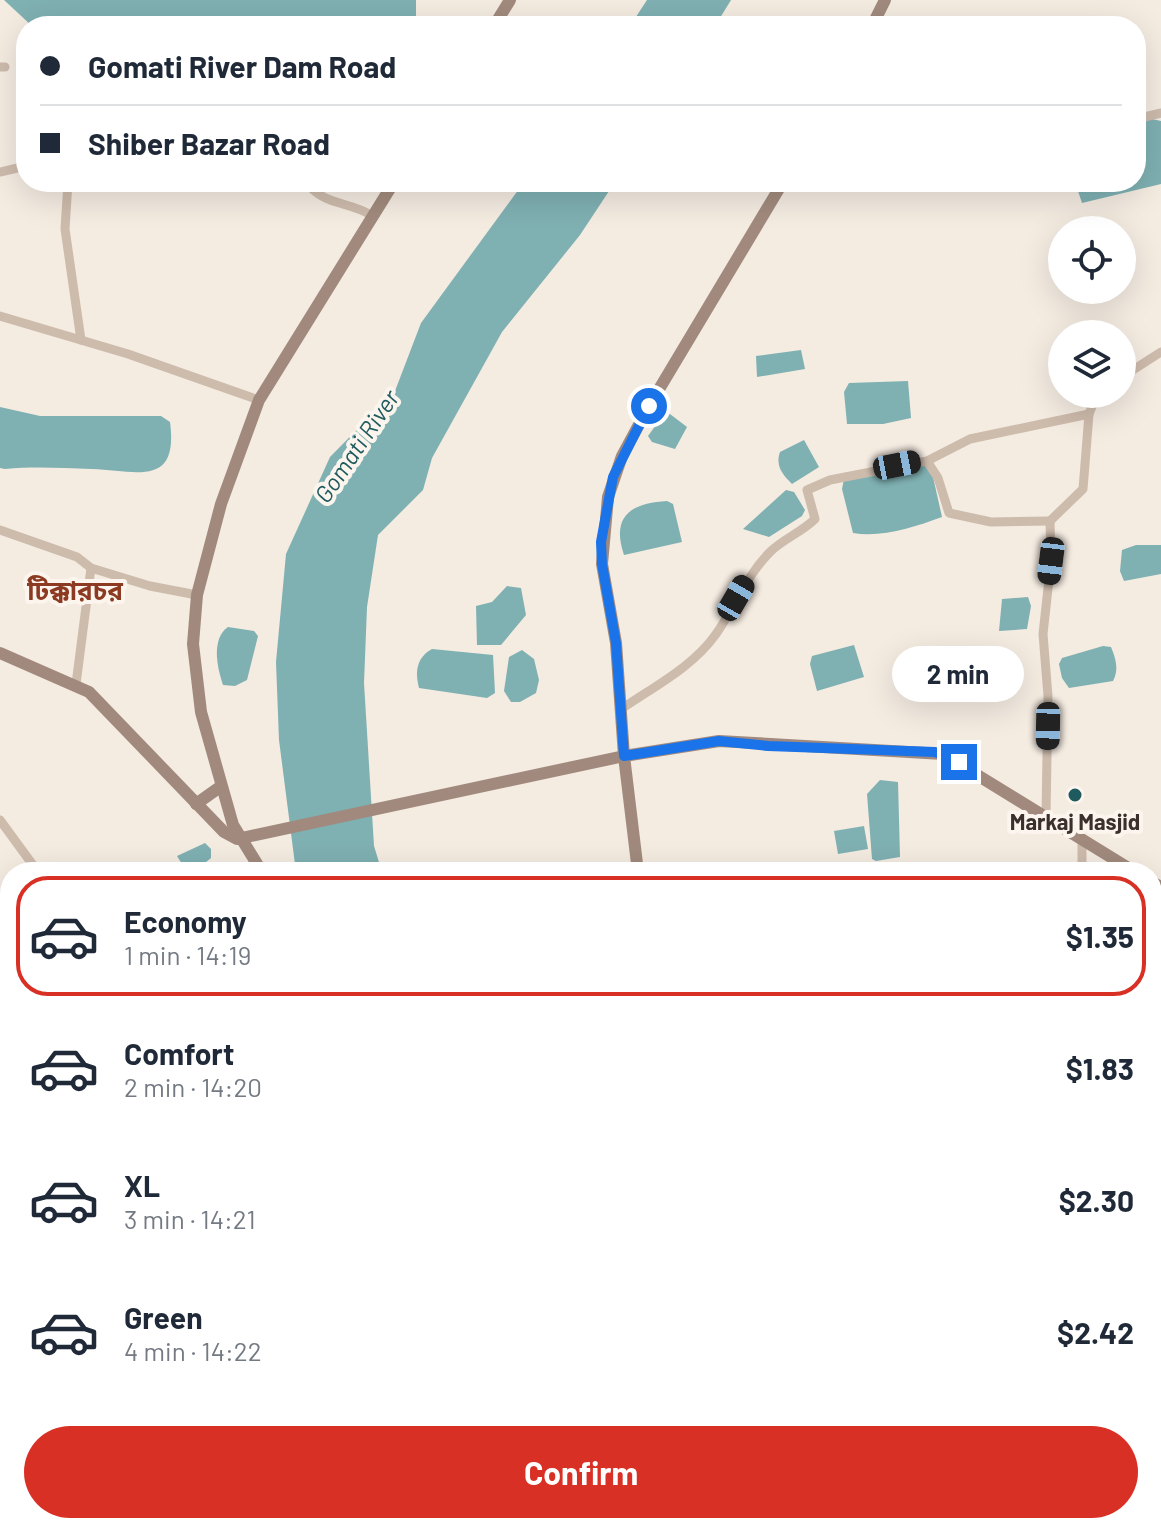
<!DOCTYPE html>
<html lang="en">
<head>
<meta charset="utf-8">
<style>
	:root { --surface:#fff; --page:#f2f2f3; --text:#1f2937; --muted:#747a83; --line:#e0e1e3; --accent:#d93025 }
	body { margin:0; font-family:Barlow,"Noto Sans Bengali",sans-serif; background:var(--page); color:var(--text); height:100vh; display:flex; flex-direction:column; font-size:30px; white-space:nowrap }
	* { box-sizing:border-box; margin:0 }
	p { font-size:26px; color:var(--muted) }
	.icon { flex:none; width:44px; height:44px; fill:none; stroke:currentColor; stroke-width:2; stroke-linecap:round; stroke-linejoin:round }
	.map { position:relative; flex:1; overflow:hidden }
	.panel { position:absolute; left:0px; top:862px; width:1162px; height:672px; display:flex; flex-direction:column; background:var(--surface); border-radius:32px 32px 0 0; box-shadow:0 8px 32px #0002 }
	.panel>* { flex:none }
	.hud { position:absolute; left:16px; top:16px; width:1130px; height:176px; border-radius:32px; box-shadow:0 8px 32px #0002; display:grid; align-content:center; height:176px; padding:0 24px; background:var(--surface) }
	.fabs { position:absolute; left:1048px; top:216px; display:grid; gap:16px }
	.fabs a { display:grid; place-items:center; width:88px; height:88px; border-radius:50%; background:var(--surface); box-shadow:0 8px 32px #0002; font-size:40px }
	.end { position:absolute; width:36px; height:36px; margin:-18px; border:10px solid #1a73e8; background:#fff; box-shadow:0 0 0 4px #fff }
	.from { border-radius:50% }
	.bubble { position:absolute; height:56px; border-radius:28px; background:var(--surface); box-shadow:0 8px 32px #0002; font-size:26px; font-weight:700; line-height:56px; text-align:center }
	.car { position:absolute; width:24px; height:48px; margin:-24px -12px; border-radius:10px; box-shadow:0 0 6px 2px #0007; background:linear-gradient(#222 24%,#8ab4d8 0 40%,#222 0 76%,#8ab4d8 0 86%,#222 0) }
	.hud b { display:flex; align-items:center; gap:28px; height:76px; font-size:30px }
	.hud b+b { border-top:2px solid var(--line) }
	.hud i { width:20px; height:20px; background:var(--text) }
	ul { padding:14px 0 0; list-style:none }
	li { display:flex; align-items:center; gap:24px; height:120px; margin:0 16px 12px; padding:0 8px; border:4px solid transparent; border-radius:32px }
	li div { flex:1 }
	li b { display:block; font-size:30px }
	li em { font-style:normal; font-weight:700 }
	li.active { border-color:var(--accent) }
	li>.icon { width:72px; height:72px; stroke-width:1.5 }
	.button { display:flex; gap:16px; margin-top:auto; padding:16px 24px }
	.button a { flex:1; height:92px; border-radius:48px; background:var(--accent); color:#fff; font-size:32px; font-weight:700; line-height:92px; text-align:center }
	.map>svg:first-child { display:block }
	.water { fill:#7fb0b2 }
	.lines { fill:none; stroke-linecap:round; stroke-linejoin:round }
	.street { stroke:#cdbbac; stroke-width:9 }
	.secondary { stroke:#a18a7d; stroke-width:12 }
	.route { stroke:#1a73e8; stroke-width:10 }
	.poi-dot { fill:#1f5a5e; stroke:#fbf5ee; stroke-width:3 }
	.labels { text-anchor:middle; dominant-baseline:central; stroke-width:8; stroke-linejoin:round; paint-order:stroke }
	.poi-label { font-size:22px; font-weight:bold; fill:#3b302b; stroke:#fbf5ee }
	.water-label { font-size:24px; font-style:italic; fill:#1f5a5e; stroke:#fbf5ee }
	.quarter-label { font-size:26px; font-weight:bold; fill:#8c3b22; stroke:#fbf5ee }
</style>
</head>
<body>
<div class="map">
<svg width="1161" height="1534" viewBox="0 0 1161 1534">
	<rect width="100%" height="100%" fill="#f4ebe1"/>
	<g class="water">
		<path d="M4,0h412v26h-384z"/>
		<path d="M647,0h84l-16,26h-85z"/>
		<path d="M1152,119l9,2v63l-79,19 -7,-21h61v-60z"/>
		<path d="M524,182h91l-35,53 -78,97 -70,126 -9,32 -45,45 -11,72 -3,76 10,163 8,26h-86l-17,-132 -3,-78 10,-108 44,-97 65,-66 26,-68z"/>
		<path d="M801,350l4,19 -48,8 -1,-21z"/>
		<path d="M908,381l3,37 -28,6h-36l-3,-32 5,-9z"/>
		<path d="M0,407l40,9h121l9,6c9,67 -36,48 -78,47 -30,-1 -58,-3 -87,0l-5,-1z"/>
		<path d="M666,411l21,16 -12,22 -23,-7 -4,-6z"/>
		<path d="M804,440l15,27 -27,17c-9,-9 -17,-18 -12,-32z"/>
		<path d="M914,466h12l7,11 9,40c-27,10 -61,21 -89,16l-11,-44 2,-10z"/>
		<path d="M786,490l8,2 11,18 -3,6 -33,21 -26,-8z"/>
		<path d="M667,501l6,3 9,38 -58,13c-13,-38 6,-52 43,-54z"/>
		<path d="M1136,545h25v29l-37,7 -4,-10 2,-21z"/>
		<path d="M507,586l14,2 5,27 -25,30h-24l-1,-39 16,-4z"/>
		<path d="M1028,597l3,9 -4,23 -28,2 3,-32z"/>
		<path d="M228,627l26,4 4,5 -11,44 -12,6 -12,-1c-6,-18 -12,-46 5,-58z"/>
		<path d="M854,645l10,32 -47,14 -7,-27 2,-8z"/>
		<path d="M1103,646l8,1c5,12 8,23 2,34l-44,7 -7,-10 -3,-14 3,-6z"/>
		<path d="M432,649l61,6 2,38 -8,5 -68,-10c-4,-16 -3,-30 13,-39z"/>
		<path d="M522,650l12,9 5,21 -3,13 -16,9h-9l-7,-11 5,-34z"/>
		<path d="M880,780l18,2 2,75 -24,4 -4,-2 -5,-65z"/>
		<path d="M864,826l4,23 -30,5 -4,-23z"/>
		<path d="M205,843l6,6v9l-16,13 -8,1 -10,-16z"/>
		<path d="M10,1316v66l-10,2v-66z"/>
		<path d="M40,1524h116l-47,10h-67z"/>
		<path d="M625,1524h66l5,10h-65z"/>
	</g>
	<g class="lines">
		<g class="street">
			<path d="M0,67h5"/>
			<path d="M1136,119l25,-6"/>
			<path d="M0,172l26,-6"/>
			<path d="M68,182l-3,47 16,111"/>
			<path d="M306,182c18,24 42,19 65,33"/>
			<path d="M0,316l128,38 131,46"/>
			<path d="M1122,377l39,-25"/>
			<path d="M927,461l11,17 11,35 42,9 59,-1"/>
			<path d="M1050,521l33,-32 6,-75 8,-20"/>
			<path d="M0,530l77,27 14,11 59,18 47,9"/>
			<path d="M76,684l15,-116"/>
			<path d="M620,710c33,-23 73,-43 96,-76 19,-27 30,-58 54,-82 13,-13 32,-20 45,-33l-8,-29 23,-10 97,-19 43,-22 119,-25"/>
			<path d="M1046,815l2,-119 -5,-62 8,-73 -1,-40"/>
			<path d="M0,820l38,52"/>
			<path d="M1082,872v-33"/>
			<path d="M1152,1188l9,-1"/>
			<path d="M0,1315l10,-2"/>
			<path d="M1152,1318l9,1"/>
			<path d="M1152,1388h9"/>
			<path d="M205,1524h17"/>
		</g>
		<g class="secondary">
			<path d="M494,26l16,-26"/>
			<path d="M872,26l13,-26"/>
			<path d="M0,653l89,39 135,140 13,7 387,-83 95,-15 224,13 192,118"/>
			<path d="M196,804l24,-17"/>
			<path d="M262,872l-29,-47 -32,-113 -8,-68 4,-49 24,-91 38,-104 135,-218"/>
			<path d="M638,872l-14,-116 -8,-113 -14,-79 6,-67 14,-41 27,-50 134,-224"/>
			<path d="M1152,882l9,5"/>
			<path d="M411,1524v10"/>
			<path d="M748,1524l2,10"/>
		</g>
	</g>
	<g class="lines">
		<path class="route" d="M649,406l-36,71 -12,65 1,22 14,79 8,113 95,-15 49,5 167,6 24,10"/>
	</g>
	<circle class="poi-dot" cx="1075" cy="795" r="8"/>
	<g class="labels">
		<g class="poi-label">
			<text x="1075" y="821">Markaj Masjid</text>
		</g>
		<g class="water-label">
			<text transform="translate(356 446) rotate(-56)">Gomati River</text>
		</g>
		<g class="quarter-label">
			<text x="75" y="589">টিক্কারচর</text>
		</g>
	</g>
</svg>
<div class="fabs">
<a><svg class="icon" aria-label="locate" viewBox="0 0 24 24"><circle cx="12" cy="12" r="6"/><path d="M12 2v4M12 18v4M2 12h4M18 12h4"/></svg></a>
<a><svg class="icon" aria-label="layers" viewBox="0 0 24 24"><path d="M12 4l9 5-9 5-9-5zM3 14l9 5 9-5"/></svg></a>
</div>
<i class="end from" style="left:649px;top:406px"></i>
<i class="end" style="left:959px;top:762px"></i>
<div class="bubble" style="left:892px;top:646px;width:132px">2 min</div>
<i class="car" style="left:897px;top:465px;rotate:79deg"></i>
<i class="car" style="left:1051px;top:561px;rotate:187deg"></i>
<i class="car" style="left:736px;top:598px;rotate:30deg"></i>
<i class="car" style="left:1048px;top:726px;rotate:181deg"></i>
<div class="hud">
<b><i class="from"></i>Gomati River Dam Road</b>
<b><i></i>Shiber Bazar Road</b>
</div>
<section class="panel">
<ul>
<li class="active"><svg class="icon" aria-label="car" viewBox="0 0 24 24"><path d="M5 17H2v-5l4-1 3-4h7l3 4 3 1v5h-3M9 17h6M6 11h13"/><circle cx="7" cy="17" r="2"/><circle cx="17" cy="17" r="2"/></svg><div><b>Economy</b><p>1 min · 14:19</p></div><em>$1.35</em></li>
<li><svg class="icon" aria-label="car" viewBox="0 0 24 24"><path d="M5 17H2v-5l4-1 3-4h7l3 4 3 1v5h-3M9 17h6M6 11h13"/><circle cx="7" cy="17" r="2"/><circle cx="17" cy="17" r="2"/></svg><div><b>Comfort</b><p>2 min · 14:20</p></div><em>$1.83</em></li>
<li><svg class="icon" aria-label="car" viewBox="0 0 24 24"><path d="M5 17H2v-5l4-1 3-4h7l3 4 3 1v5h-3M9 17h6M6 11h13"/><circle cx="7" cy="17" r="2"/><circle cx="17" cy="17" r="2"/></svg><div><b>XL</b><p>3 min · 14:21</p></div><em>$2.30</em></li>
<li><svg class="icon" aria-label="car" viewBox="0 0 24 24"><path d="M5 17H2v-5l4-1 3-4h7l3 4 3 1v5h-3M9 17h6M6 11h13"/><circle cx="7" cy="17" r="2"/><circle cx="17" cy="17" r="2"/></svg><div><b>Green</b><p>4 min · 14:22</p></div><em>$2.42</em></li>
</ul>
<div class="button"><a>Confirm</a></div>
</section>
</div>
</body>
</html>
